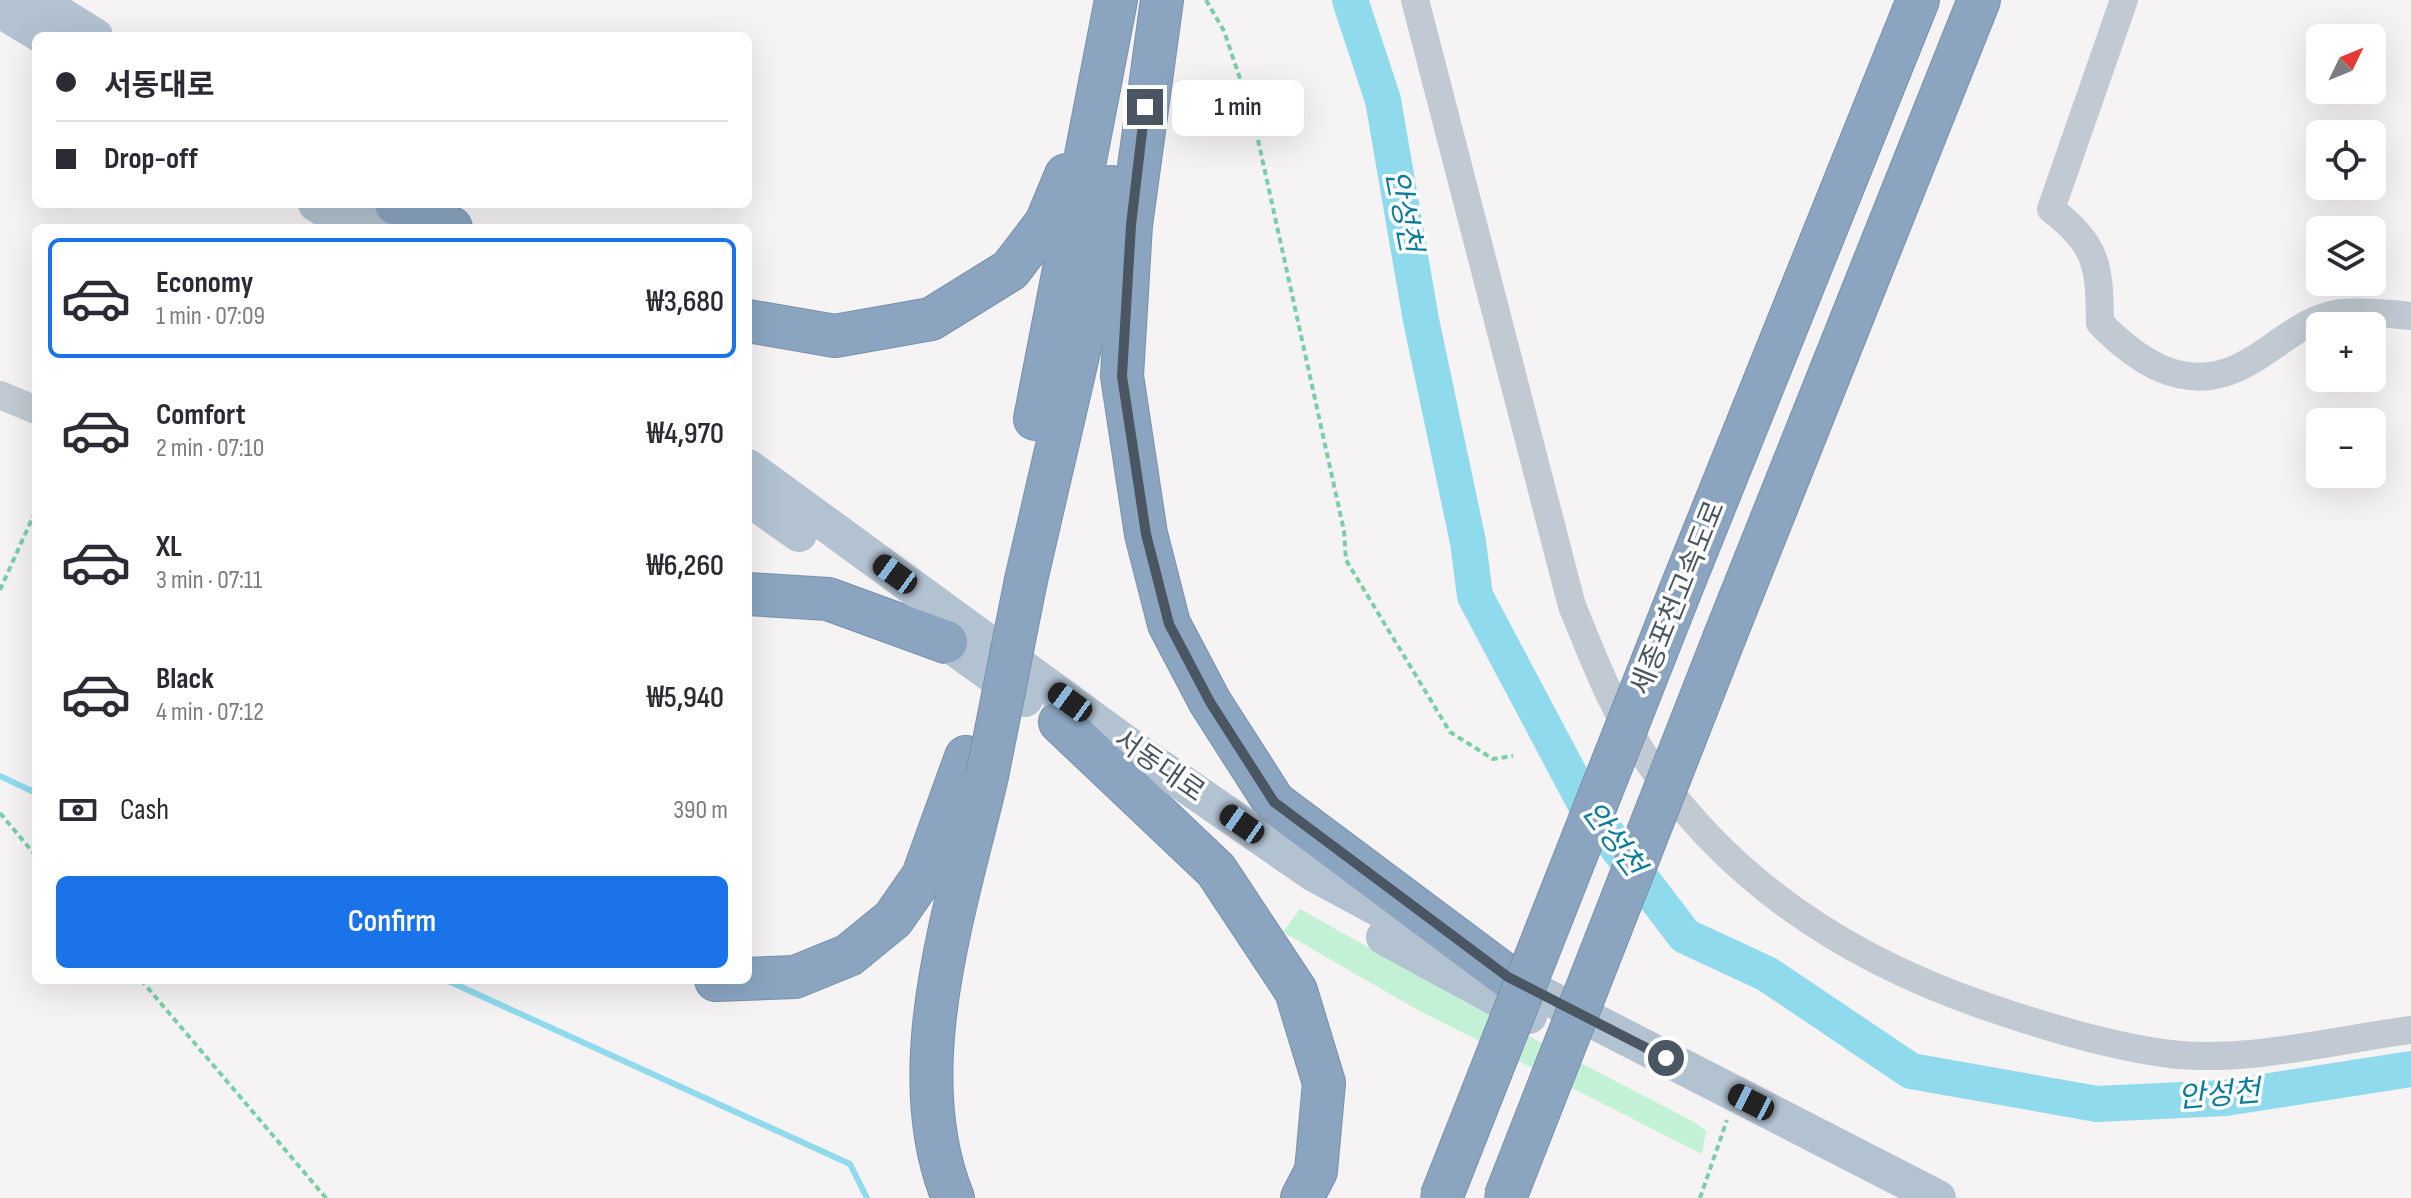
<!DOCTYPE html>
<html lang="en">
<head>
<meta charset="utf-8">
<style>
	:root { --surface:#fff; --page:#f7f7f7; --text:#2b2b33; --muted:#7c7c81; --line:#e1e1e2; --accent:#1a73e8 }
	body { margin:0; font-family:"Sofia Sans Condensed","Noto Sans KR",sans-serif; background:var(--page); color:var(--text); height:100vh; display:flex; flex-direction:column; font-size:30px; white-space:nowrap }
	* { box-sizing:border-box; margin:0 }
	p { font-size:26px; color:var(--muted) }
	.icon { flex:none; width:44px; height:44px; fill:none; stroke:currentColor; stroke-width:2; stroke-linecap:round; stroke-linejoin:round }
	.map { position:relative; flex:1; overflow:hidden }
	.panel { position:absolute; left:32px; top:224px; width:720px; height:760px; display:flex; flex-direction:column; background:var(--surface); border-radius:12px; box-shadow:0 8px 32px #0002 }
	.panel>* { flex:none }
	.top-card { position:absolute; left:32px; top:32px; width:720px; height:176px; border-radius:12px; box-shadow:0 8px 32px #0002; display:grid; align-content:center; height:176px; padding:0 24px; background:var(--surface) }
	.needle { width:52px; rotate:47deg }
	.tools { position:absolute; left:2306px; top:24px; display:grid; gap:16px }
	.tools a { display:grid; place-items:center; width:80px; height:80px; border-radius:12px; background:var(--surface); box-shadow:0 8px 32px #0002; font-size:40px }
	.end { position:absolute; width:36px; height:36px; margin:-18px; border:10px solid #4a5661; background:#fff; box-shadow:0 0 0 4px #fff }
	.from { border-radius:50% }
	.bubble { position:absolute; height:56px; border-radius:12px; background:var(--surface); box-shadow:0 8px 32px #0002; font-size:26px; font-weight:600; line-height:56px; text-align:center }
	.car { position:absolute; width:24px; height:48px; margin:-24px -12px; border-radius:10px; box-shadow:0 0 6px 2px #0007; background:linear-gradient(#222 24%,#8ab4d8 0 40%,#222 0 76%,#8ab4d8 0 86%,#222 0) }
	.top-card b { display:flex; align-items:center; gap:28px; height:76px; font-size:30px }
	.top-card b+b { border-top:2px solid var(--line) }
	.top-card i { width:20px; height:20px; background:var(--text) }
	ul { padding:14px 0 0; list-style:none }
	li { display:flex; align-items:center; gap:24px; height:120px; margin:0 16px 12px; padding:0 8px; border:4px solid transparent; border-radius:12px }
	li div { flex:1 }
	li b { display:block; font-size:30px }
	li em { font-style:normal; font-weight:600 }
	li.selected { border-color:var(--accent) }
	li>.icon { width:72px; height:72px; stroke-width:1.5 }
	.pay { display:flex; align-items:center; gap:20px; height:88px; padding:0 24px; font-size:30px }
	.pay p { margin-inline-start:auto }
	.button { display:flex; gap:16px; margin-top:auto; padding:16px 24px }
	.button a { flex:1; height:92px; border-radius:12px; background:var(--accent); color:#fff; font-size:32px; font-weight:600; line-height:92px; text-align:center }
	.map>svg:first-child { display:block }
	.green { fill:#c3f1d5 }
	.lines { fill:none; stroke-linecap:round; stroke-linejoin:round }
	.stream { stroke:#90daee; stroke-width:6 }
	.river { stroke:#90daee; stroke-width:36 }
	.highway-casing { stroke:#7690ad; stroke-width:44 }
	.path { stroke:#7ad0a6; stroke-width:4; stroke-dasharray:6 4; stroke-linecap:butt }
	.minor { stroke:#c1cad2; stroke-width:28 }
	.major { stroke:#b3c2d1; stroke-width:36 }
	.highway { stroke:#8ba5c1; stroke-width:42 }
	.highway-bridge-casing { stroke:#7690ad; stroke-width:44; stroke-linecap:butt }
	.highway-bridge { stroke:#8ba5c1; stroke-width:42 }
	.route { stroke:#4a5661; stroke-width:10 }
	.labels { text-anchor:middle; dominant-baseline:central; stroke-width:7; stroke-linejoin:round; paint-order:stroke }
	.street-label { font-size:28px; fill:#4a5661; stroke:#fff }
	.water-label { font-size:30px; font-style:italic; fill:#0c7c9b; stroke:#fff }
</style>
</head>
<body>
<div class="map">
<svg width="2411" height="1198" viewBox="0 0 2411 1198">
	<rect width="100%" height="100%" fill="#f5f3f3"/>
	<path class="green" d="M1300,909l196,110 200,104 10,8 -4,23 -286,-145 -133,-77z"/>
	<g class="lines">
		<g class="stream">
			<path d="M0,776l36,17"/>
			<path d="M446,980l404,184 17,34"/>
		</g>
		<path class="river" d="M1350,0l33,100 38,220 47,222 7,54 113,213 97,127 82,38 144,97 186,33 128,-6 186,-29"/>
		<defs>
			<g id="highway">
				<path d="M1162,0l-31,225 -9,151 24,158 23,90 41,78 64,100 234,175"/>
				<path d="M396,204l55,24"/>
				<path d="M748,321l87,15 96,-17 79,-49 36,-47 20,-48"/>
				<path d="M1035,419l81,-419"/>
				<path d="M1026,580l60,-259 25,-134"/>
				<path d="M748,594l80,5 118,43"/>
				<path d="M1679,594l239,-594"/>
				<path d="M1725,636l254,-636"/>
				<path d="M1060,722l156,148 80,121 28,92 -8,88 -14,27"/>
				<path d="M716,980l79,-3 54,-22 44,-36 30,-43 43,-119"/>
				<path d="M953,1198c-53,-129 4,-292 34,-422"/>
			</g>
		</defs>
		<use href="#highway" class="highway-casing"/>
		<g class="path">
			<path d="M1206,0l18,31 29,86 91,414 2,29 104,172 43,27 20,-3"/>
			<path d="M0,590l36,-80"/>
			<path d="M0,813l36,43"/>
			<path d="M141,980l185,218"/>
			<path d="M1700,1198l27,-78"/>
		</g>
		<g class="minor">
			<path d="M1415,0l157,606c18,43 34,87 58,127 82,138 208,223 358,274 58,20 121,39 182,47 76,9 165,-14 241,-24"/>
			<path d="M2124,0l-73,209c48,38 48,57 49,114 36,37 82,69 135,46 34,-14 59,-45 96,-54 18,-5 61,-1 80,1"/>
			<path d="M0,395l36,15"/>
		</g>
		<g class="major">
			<path d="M37,0l58,36"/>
			<path d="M0,10l43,26"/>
			<path d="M316,204l39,24"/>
			<path d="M365,204l38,24"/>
			<path d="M748,467l397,290 169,117 117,63"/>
			<path d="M748,498l51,36"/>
			<path d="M924,626l101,73"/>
			<path d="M1384,937l145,79"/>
			<path d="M1502,974l436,224"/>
		</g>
		<use href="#highway" class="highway"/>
		<defs>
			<g id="highway-bridge">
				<path d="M987,776l39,-196"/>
				<path d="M1441,1198l238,-604"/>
				<path d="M1505,1198l220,-562"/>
			</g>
		</defs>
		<use href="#highway-bridge" class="highway-bridge-casing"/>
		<use href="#highway-bridge" class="highway-bridge"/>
	</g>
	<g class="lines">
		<path class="route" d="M1145,107l-14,118 -9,151 24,158 23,90 41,78 64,100 234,175 158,81"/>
	</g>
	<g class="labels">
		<g class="street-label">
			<text transform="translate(1678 598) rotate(-68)">세종포천고속도로</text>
			<text transform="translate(1159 766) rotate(35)">서동대로</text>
		</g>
		<g class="water-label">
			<text transform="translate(1403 211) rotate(79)">안성천</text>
			<text transform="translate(1613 839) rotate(54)">안성천</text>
			<text transform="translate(2219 1095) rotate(-5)">안성천</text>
		</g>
	</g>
</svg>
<div class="tools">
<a><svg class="needle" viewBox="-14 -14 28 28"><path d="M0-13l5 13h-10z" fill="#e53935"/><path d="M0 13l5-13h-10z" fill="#7c7c81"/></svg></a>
<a><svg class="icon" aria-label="locate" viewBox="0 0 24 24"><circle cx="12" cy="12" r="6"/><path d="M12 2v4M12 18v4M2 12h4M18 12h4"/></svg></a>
<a><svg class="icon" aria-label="layers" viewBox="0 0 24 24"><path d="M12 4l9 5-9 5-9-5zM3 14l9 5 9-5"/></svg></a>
<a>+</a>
<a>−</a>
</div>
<i class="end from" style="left:1666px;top:1058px"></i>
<i class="end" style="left:1145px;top:107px"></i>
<div class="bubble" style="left:1172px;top:80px;width:132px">1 min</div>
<i class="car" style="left:895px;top:574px;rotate:306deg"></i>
<i class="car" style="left:1070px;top:702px;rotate:306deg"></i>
<i class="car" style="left:1242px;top:824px;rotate:305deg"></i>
<i class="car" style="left:1751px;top:1102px;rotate:297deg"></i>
<div class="top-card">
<b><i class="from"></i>서동대로</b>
<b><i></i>Drop-off</b>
</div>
<section class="panel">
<ul>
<li class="selected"><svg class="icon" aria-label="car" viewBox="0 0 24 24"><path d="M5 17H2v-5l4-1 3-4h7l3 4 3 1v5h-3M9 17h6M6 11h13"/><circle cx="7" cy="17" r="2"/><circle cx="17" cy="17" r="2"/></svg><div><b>Economy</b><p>1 min · 07:09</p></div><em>₩3,680</em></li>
<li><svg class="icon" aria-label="car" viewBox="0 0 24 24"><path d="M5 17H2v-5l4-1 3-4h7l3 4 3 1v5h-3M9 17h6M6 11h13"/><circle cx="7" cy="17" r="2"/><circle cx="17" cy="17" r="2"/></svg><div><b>Comfort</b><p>2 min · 07:10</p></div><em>₩4,970</em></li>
<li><svg class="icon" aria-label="car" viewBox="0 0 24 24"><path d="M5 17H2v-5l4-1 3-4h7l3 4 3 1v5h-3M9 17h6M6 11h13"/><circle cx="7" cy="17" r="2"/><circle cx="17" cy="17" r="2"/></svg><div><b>XL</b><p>3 min · 07:11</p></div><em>₩6,260</em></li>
<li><svg class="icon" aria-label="car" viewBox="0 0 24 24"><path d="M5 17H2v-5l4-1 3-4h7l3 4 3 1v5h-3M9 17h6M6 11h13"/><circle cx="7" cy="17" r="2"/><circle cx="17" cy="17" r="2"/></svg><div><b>Black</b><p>4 min · 07:12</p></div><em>₩5,940</em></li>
</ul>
<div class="pay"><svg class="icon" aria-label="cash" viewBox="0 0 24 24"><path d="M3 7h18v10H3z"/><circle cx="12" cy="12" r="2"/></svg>Cash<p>390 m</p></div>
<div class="button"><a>Confirm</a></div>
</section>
</div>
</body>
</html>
